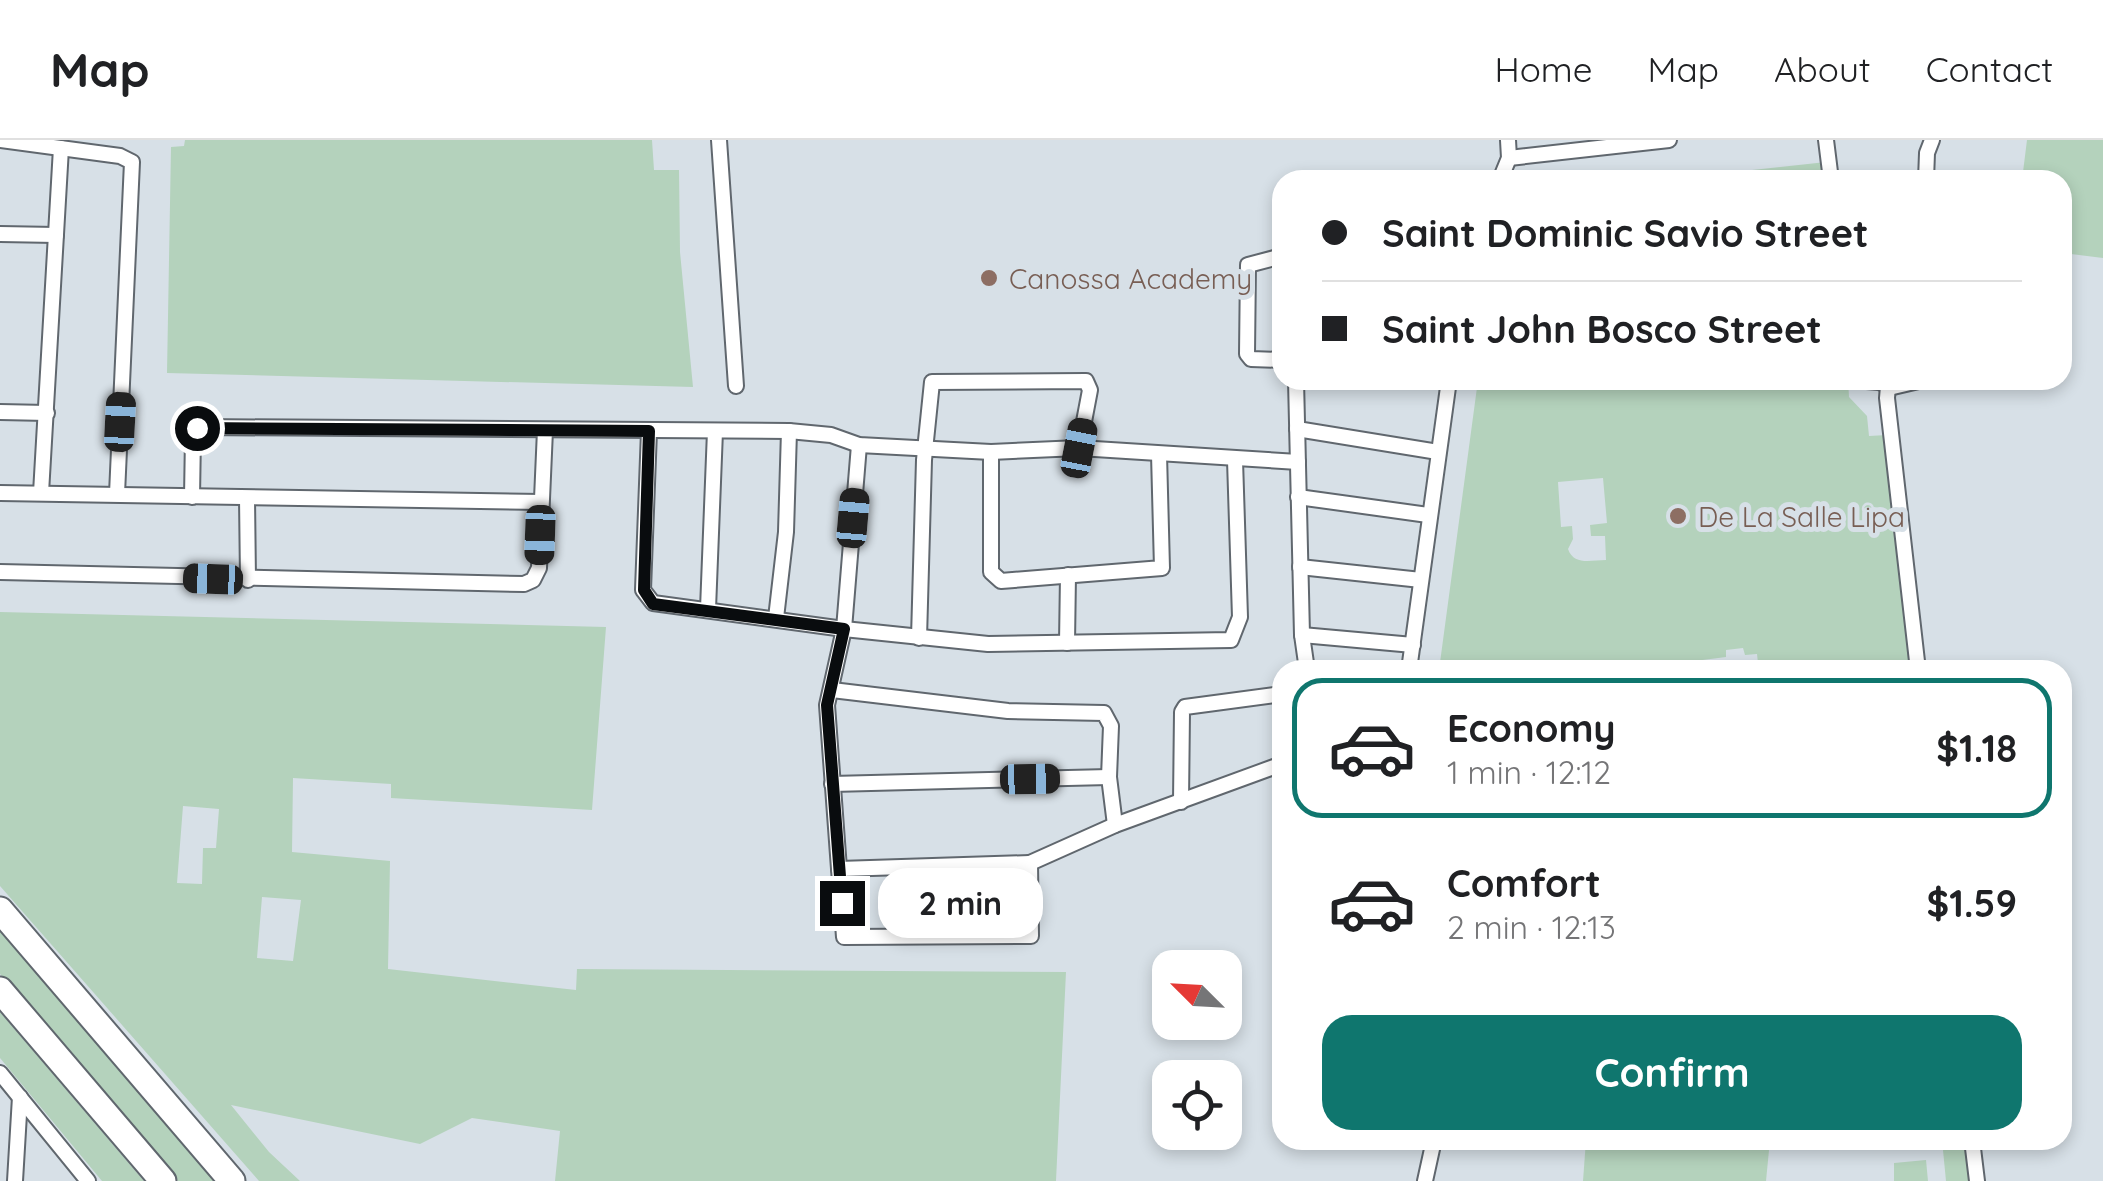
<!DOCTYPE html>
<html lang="en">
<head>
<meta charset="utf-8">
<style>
	:root { --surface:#fff; --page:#f6f6f6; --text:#202124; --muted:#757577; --line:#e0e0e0; --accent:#0f766e }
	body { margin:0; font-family:Quicksand,sans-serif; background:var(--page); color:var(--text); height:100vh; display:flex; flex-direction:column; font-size:38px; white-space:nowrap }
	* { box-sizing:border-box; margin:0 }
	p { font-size:32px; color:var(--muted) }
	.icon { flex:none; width:55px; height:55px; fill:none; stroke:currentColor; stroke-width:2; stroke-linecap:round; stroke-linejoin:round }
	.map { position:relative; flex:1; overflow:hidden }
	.details { position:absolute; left:1272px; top:520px; width:800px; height:490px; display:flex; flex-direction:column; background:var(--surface); border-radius:30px; box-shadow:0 5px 15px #0003 }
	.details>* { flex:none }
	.guide { position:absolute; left:1272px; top:30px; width:800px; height:220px; border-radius:30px; box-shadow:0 5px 15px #0003; display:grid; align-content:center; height:220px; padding:0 50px; background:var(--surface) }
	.needle { width:65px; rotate:294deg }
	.buttons { position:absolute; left:1152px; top:810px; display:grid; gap:20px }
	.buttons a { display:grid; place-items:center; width:90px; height:90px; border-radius:20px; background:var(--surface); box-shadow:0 5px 15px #0003; font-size:50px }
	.end { position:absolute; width:45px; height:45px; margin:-22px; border:12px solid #090c0e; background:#fff; box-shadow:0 0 0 5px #fff }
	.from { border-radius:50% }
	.bubble { position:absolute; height:70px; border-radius:30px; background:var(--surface); box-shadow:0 5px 15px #0003; font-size:32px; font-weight:700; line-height:70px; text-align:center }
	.car { position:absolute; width:30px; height:60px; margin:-30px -15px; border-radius:12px; box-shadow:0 0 8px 2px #0007; background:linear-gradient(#222 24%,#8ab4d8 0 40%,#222 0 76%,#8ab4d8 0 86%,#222 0) }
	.guide b { display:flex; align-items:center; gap:35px; height:95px; font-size:38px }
	.guide b+b { border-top:2px solid var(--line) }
	.guide i { width:25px; height:25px; background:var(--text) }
	ul { padding:18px 0 0; list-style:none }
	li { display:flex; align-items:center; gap:30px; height:140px; margin:0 20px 15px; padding:0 30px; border:5px solid transparent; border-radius:30px }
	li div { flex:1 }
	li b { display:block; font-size:38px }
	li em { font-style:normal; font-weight:700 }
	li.on { border-color:var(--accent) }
	li>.icon { width:90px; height:90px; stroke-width:1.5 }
	.primary-button { display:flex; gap:20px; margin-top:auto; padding:20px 50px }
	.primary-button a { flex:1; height:115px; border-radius:30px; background:var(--accent); color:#fff; font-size:40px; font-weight:700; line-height:115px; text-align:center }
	header { display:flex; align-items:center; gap:60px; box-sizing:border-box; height:140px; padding:0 50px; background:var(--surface); border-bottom:2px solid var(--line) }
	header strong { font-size:48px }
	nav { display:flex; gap:55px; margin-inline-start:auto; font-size:35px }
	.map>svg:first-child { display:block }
	.green { fill:#b4d2bc; fill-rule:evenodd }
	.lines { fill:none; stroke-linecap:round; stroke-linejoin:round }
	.street-casing { stroke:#60676e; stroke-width:18 }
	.highway-casing { stroke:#60676e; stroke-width:29 }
	.street { stroke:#fff; stroke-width:14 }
	.highway { stroke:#fff; stroke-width:25 }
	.route { stroke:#090c0e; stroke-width:12 }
	.education-dot { fill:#8d6e63; stroke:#d7e0e7; stroke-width:4 }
	.labels { text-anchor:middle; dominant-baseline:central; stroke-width:10; stroke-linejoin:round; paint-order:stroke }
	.education-label { font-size:28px; fill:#785e54; stroke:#d7e0e7; text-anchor:start }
</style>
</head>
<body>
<header>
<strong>Map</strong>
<nav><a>Home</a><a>Map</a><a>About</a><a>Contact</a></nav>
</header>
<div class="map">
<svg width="2103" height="1041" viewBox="0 0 2103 1041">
	<rect width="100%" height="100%" fill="#d7e0e7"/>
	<g class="green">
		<path d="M185,0h467l2,30h25l1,82 13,135 -526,-14 4,-226 13,-1z"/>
		<path d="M2027,0h76v118l-40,-5 -1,-73h-40z"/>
		<path d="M1826,22l2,18h-169z"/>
		<path d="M1478,240h370l1,17 18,19 2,20 18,-1 26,235h-117l-15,-7h-23l-1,-9 -12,1 -2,-7 -17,2v7l-47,6v7h-240zM1603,338l4,45 -17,2 1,11h14l1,24c-15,0 -32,6 -38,-11l5,-10 -1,-13 -11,1 -3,-45z"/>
		<path d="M0,472l606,15 -14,183 -201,-12v-14l-98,-6 -1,74 98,9 -2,108 188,21 1,-21 489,3 -10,209h-501l5,-50 -88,-13 -52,26 -189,-39 38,47 31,29h-41l-259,-295zM183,666l36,3 -3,39h-13l-1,36 -25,-1zM262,757l39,3 -8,61 -36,-3z"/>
		<path d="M0,785l220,256h-42l-178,-207z"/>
		<path d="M0,872l144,169h-42l-102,-123z"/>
		<path d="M1586,1000h184l-4,41h-183z"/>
		<path d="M1942,1000h22l5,41h-23z"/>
		<path d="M1926,1020l2,21h-34v-18z"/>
	</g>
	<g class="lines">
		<defs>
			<g id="street">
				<path d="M1,0l119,16 12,6 -15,332"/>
				<path d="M719,0l17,246"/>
				<path d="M1826,0l5,40"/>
				<path d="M1509,18l160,-18"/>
				<path d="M1500,40l9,-22 -1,-18"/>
				<path d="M1926,40l1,-27 5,-13"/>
				<path d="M0,94l56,1"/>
				<path d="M1282,116l-34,9 -1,89 4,5 31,1"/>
				<path d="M1296,240l6,255 5,35"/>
				<path d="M1854,240l25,2 14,5 30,-7"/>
				<path d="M1888,246l-1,12 31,272"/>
				<path d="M0,272l47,1"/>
				<path d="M1297,289l141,23"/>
				<path d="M649,291l-6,159 10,13 191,26 144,15 243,-4 9,-23 -5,-157"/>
				<path d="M859,305l-15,184 -17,76 17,232 187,-1 -1,-73 85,-38 167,-61"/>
				<path d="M991,312v120l10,9 161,-13 -3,-114"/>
				<path d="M0,353l541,9"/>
				<path d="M41,353l20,-345"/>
				<path d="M192,357l1,-61 7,-9 589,4 42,4 28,10 132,7 88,-4 219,14"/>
				<path d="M1298,357l130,18"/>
				<path d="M247,358l1,82"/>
				<path d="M1300,427l121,13"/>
				<path d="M0,432l524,12 9,-4 6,-12 6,-138"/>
				<path d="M708,469l7,-178"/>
				<path d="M776,478l10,-86 3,-101"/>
				<path d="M1302,495l111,10"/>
				<path d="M919,498l5,-178 8,-78 154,-1 4,9 -11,58"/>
				<path d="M1067,503l1,-68"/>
				<path d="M1409,530l40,-290"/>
				<path d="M832,550l176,21 96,2 7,13 -2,51 6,48"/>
				<path d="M832,644l277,-7"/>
				<path d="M1181,662l1,-90 3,-5 97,-13"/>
				<path d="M839,729l191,-6"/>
				<path d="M0,933l88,108"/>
				<path d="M1972,1000l5,41"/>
				<path d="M15,1041l5,-84"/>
				<path d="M1425,1041l9,-41"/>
			</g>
			<g id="highway">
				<path d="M0,770l232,271"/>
				<path d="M0,850l163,191"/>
			</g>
		</defs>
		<use href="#street" class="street-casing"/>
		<use href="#highway" class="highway-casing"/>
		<use href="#street" class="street"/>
		<use href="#highway" class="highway"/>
	</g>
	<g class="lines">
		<path class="route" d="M197,288l452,3 -5,159 9,14 191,25 -17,76 15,198"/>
	</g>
	<g class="education-dot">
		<circle cx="989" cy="138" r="10"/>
		<circle cx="1678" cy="376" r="10"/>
	</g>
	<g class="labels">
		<g class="education-label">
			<text x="1009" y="138">Canossa Academy</text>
			<text x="1698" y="376">De La Salle Lipa</text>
		</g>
	</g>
</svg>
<div class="buttons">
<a><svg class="needle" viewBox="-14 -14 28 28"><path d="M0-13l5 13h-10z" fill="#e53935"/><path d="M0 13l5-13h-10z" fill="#757577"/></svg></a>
<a><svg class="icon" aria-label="locate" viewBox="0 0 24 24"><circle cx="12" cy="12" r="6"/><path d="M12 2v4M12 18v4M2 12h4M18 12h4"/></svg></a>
</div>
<i class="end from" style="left:197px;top:288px"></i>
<i class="end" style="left:842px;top:763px"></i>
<div class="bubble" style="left:878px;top:728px;width:165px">2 min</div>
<i class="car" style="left:120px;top:282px;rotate:3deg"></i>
<i class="car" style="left:1079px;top:308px;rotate:11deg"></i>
<i class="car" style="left:853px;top:378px;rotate:5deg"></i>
<i class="car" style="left:540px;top:395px;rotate:182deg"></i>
<i class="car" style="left:213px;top:439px;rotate:272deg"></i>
<i class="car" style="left:1030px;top:639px;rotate:89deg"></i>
<div class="guide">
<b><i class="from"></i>Saint Dominic Savio Street</b>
<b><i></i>Saint John Bosco Street</b>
</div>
<section class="details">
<ul>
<li class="on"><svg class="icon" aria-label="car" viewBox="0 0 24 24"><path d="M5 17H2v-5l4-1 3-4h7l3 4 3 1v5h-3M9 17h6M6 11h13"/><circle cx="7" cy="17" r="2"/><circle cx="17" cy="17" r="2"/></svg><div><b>Economy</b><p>1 min · 12:12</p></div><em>$1.18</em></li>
<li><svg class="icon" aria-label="car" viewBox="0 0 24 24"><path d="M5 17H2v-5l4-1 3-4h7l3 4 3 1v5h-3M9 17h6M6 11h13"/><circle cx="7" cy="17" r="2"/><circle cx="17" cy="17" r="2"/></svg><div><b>Comfort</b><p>2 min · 12:13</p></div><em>$1.59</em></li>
</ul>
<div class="primary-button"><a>Confirm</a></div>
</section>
</div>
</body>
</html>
